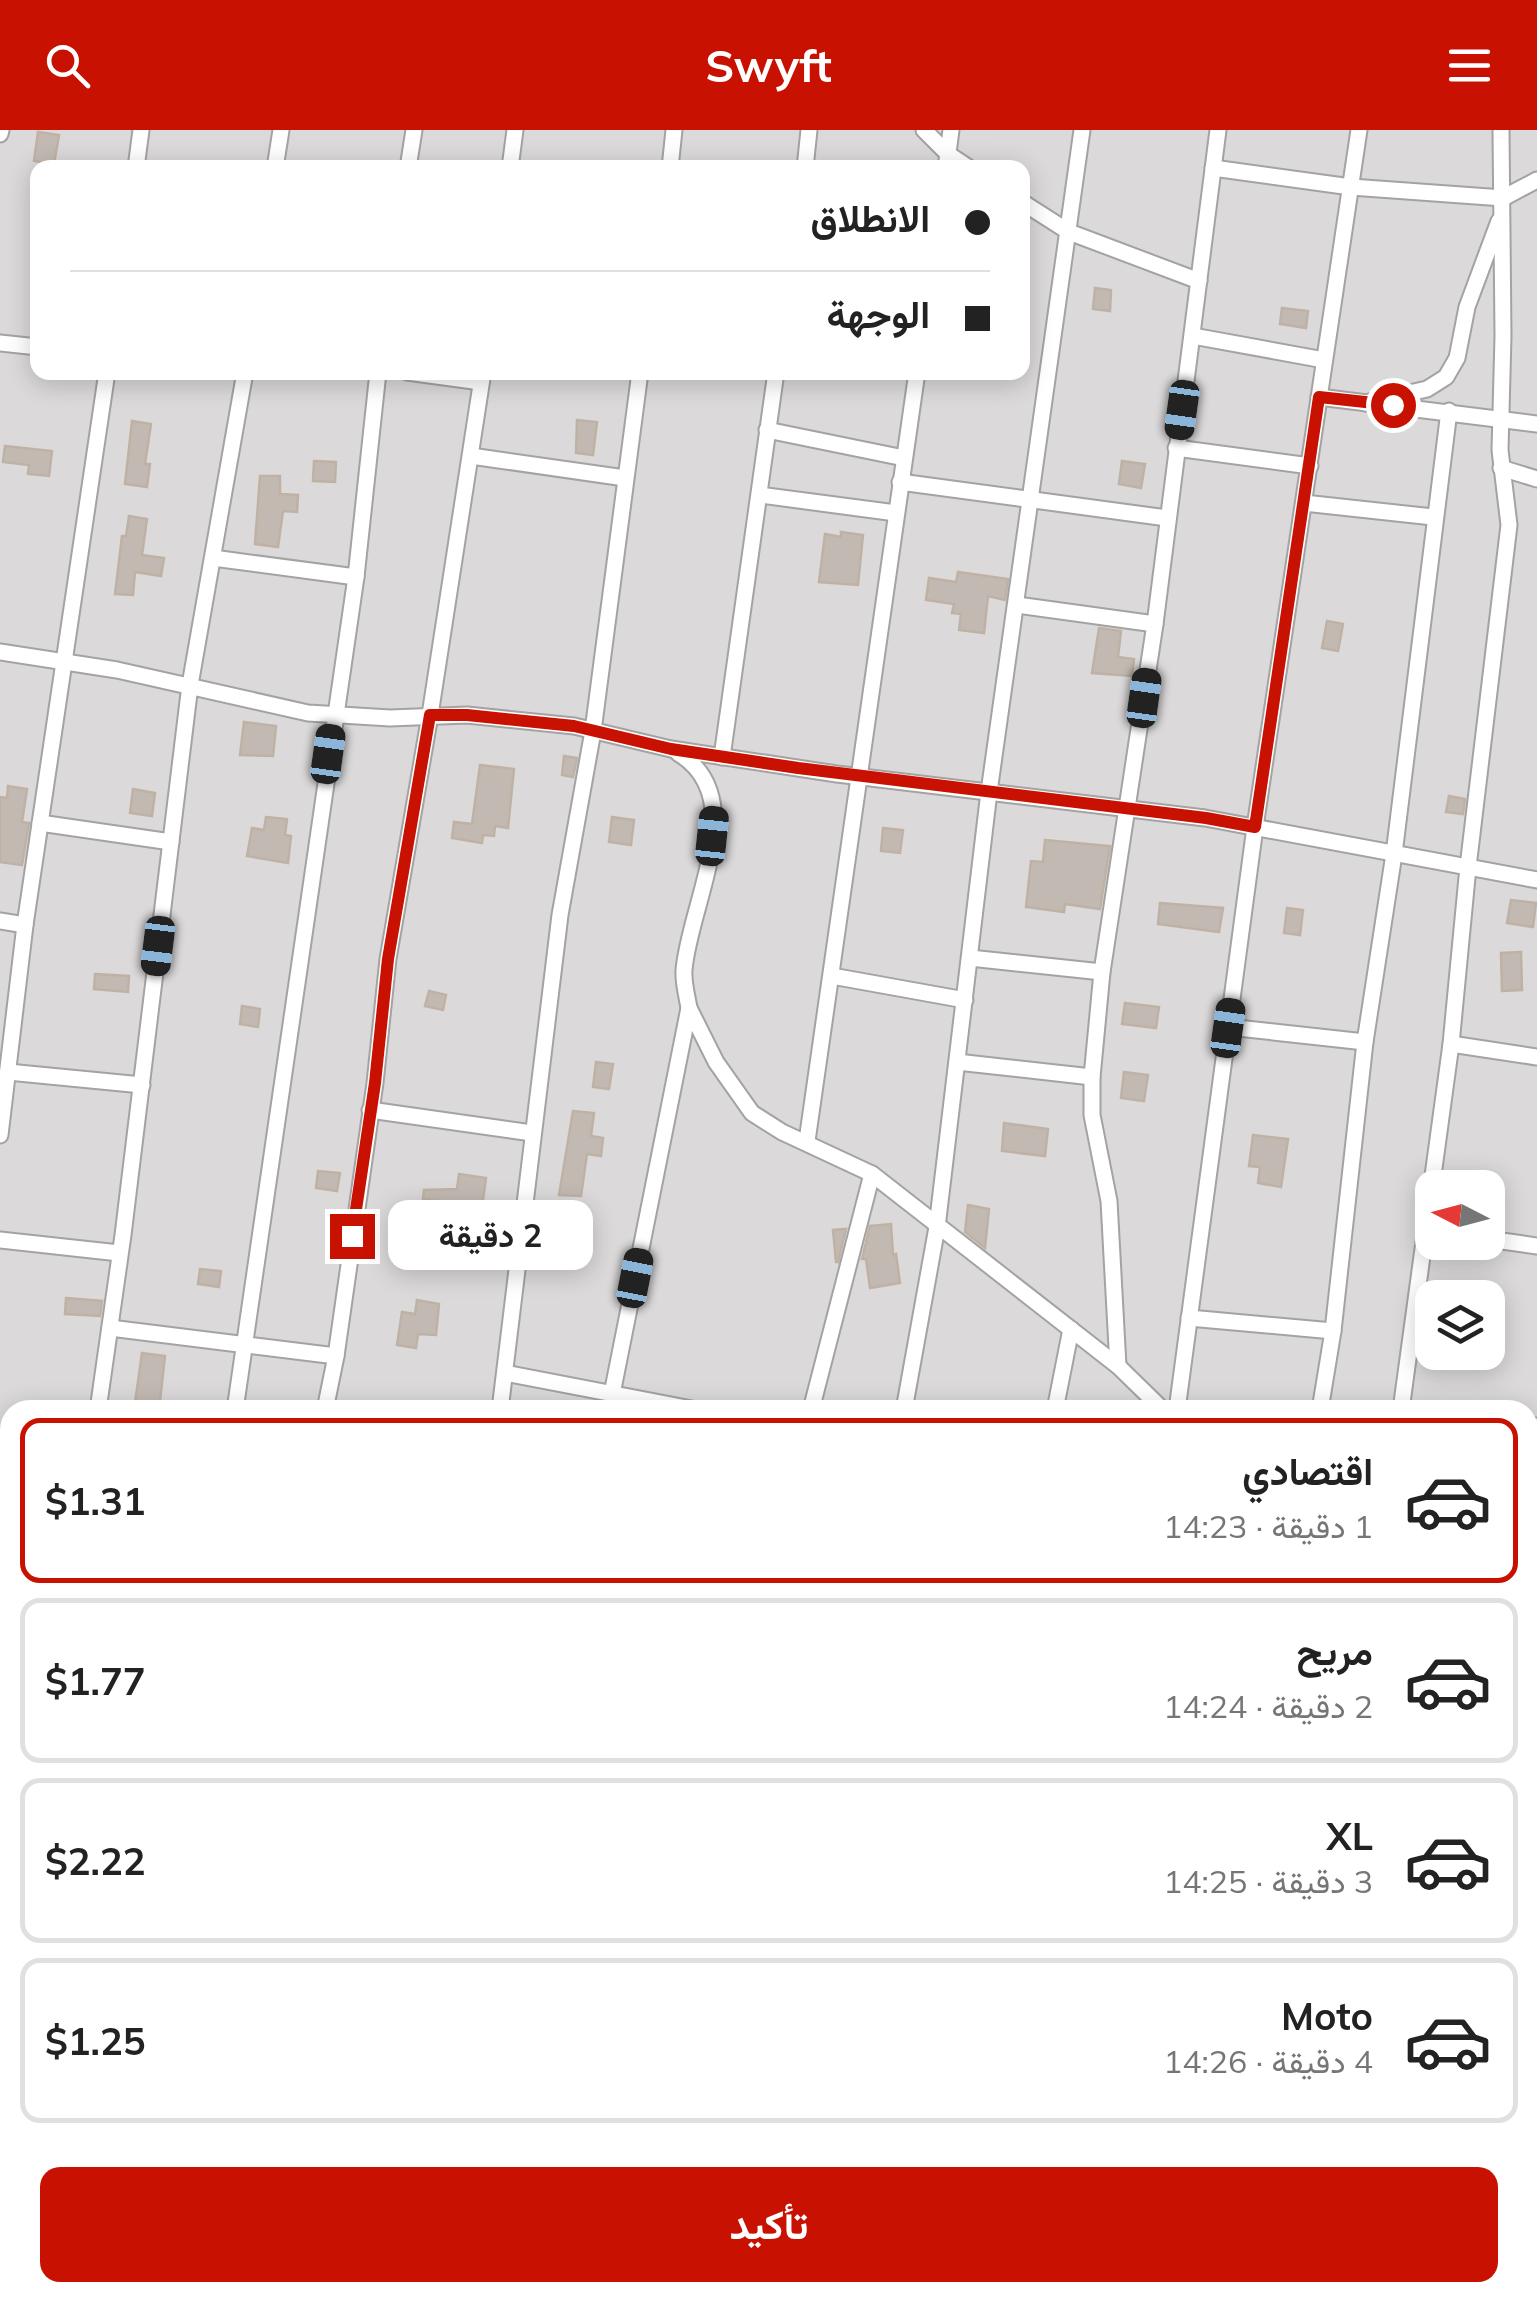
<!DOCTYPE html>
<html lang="ar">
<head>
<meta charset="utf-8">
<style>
	:root { --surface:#fff; --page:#f2f2f2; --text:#222; --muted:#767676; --line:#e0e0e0; --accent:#c81101 }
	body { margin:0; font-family:Mulish,Vazirmatn,sans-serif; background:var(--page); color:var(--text); direction:rtl; height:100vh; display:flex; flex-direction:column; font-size:38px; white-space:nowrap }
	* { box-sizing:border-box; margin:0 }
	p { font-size:32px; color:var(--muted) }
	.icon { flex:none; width:55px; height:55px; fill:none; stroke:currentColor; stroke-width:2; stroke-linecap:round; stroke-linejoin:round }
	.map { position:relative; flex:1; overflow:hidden; direction:ltr }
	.drawer { position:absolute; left:0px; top:1270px; width:1538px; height:902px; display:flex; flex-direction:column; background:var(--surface); border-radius:30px 30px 0 0; box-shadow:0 5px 25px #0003; direction:rtl }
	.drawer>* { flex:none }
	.top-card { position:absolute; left:30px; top:30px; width:1000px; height:220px; border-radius:20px; box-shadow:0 5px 25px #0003; direction:rtl; display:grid; align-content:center; height:220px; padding:0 40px; background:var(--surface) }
	.needle { width:65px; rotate:276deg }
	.controls { position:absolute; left:1415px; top:1040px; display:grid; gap:20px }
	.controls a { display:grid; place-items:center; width:90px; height:90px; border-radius:20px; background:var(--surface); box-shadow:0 5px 25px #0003; font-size:50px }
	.end { position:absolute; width:45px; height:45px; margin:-22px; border:12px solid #c81101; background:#fff; box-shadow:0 0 0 5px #fff }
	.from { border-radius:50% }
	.bubble { position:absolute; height:70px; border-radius:20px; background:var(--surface); box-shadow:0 5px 25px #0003; font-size:32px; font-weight:700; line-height:70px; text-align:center; direction:rtl }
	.car { position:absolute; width:30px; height:60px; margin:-30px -15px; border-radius:12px; box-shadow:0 0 8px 2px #0007; background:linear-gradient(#222 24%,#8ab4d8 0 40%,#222 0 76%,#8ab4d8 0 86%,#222 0) }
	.top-card b { display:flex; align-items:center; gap:35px; height:95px; font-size:38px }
	.top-card b+b { border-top:2px solid var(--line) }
	.top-card i { width:25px; height:25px; background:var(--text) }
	ul { padding:18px 0 0; list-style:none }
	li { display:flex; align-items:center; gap:30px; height:165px; margin:0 20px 15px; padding:0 20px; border:5px solid var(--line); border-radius:20px }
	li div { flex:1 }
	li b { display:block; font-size:38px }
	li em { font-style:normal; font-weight:700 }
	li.active { border-color:var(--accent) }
	li>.icon { width:90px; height:90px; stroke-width:1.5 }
	.action { display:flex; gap:20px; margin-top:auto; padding:20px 40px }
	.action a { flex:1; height:115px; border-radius:20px; background:var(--accent); color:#fff; font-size:40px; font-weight:700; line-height:115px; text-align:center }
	header { display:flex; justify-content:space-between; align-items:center; height:130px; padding:0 40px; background:var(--accent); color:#fff; font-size:45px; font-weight:700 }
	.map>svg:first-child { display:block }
	.residential { fill:#dbd9d9; fill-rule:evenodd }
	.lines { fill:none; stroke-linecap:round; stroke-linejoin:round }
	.stream { stroke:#a2cadc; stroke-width:6 }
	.building { fill:#c2bab2; stroke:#bfb2a5; stroke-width:2.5 }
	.street-casing { stroke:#a3a3a3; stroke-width:19 }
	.street { stroke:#fff; stroke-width:15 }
	.route { stroke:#c81101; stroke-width:12 }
</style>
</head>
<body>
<header><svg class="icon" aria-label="menu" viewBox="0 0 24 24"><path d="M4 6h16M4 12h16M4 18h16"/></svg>Swyft<svg class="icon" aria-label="search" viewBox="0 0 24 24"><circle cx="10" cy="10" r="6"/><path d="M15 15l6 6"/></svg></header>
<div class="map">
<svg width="1537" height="2171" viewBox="0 0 1537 2171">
	<rect width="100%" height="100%" fill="#eeebe2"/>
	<path class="residential" d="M0,0h1537v2171h-1537zM38,38h984v204h-984zM1432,1058h56v54h-56zM1432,1168h56v54h-56zM10,1280h1518v882h-1518z"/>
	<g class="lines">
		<g class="stream">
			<path d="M1528,1524l9,-2"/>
			<path d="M0,1794l10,-2"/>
		</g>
	</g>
	<g class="building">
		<path d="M38,2l21,3 -5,29 -20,-3z"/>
		<path d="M1095,158l16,2 -1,21 -17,-2z"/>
		<path d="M1282,178l26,3 -2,17 -26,-4z"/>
		<path d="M577,290l20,2 -4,33 -17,-2z"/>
		<path d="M132,291l19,3 -6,40h5l-3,23 -22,-3z"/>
		<path d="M5,316l47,5 -3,25 -21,-2 1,-9 -26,-3z"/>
		<path d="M314,331l22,1 -1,20 -22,-1z"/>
		<path d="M1122,331l23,3 -4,24 -22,-4z"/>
		<path d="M260,346h20v18l18,1 -1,17 -14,-1 -5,36 -23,-3z"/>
		<path d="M129,386l18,3 -5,36 22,3 -3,18 -26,-4 -2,23 -18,-1 7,-58h4z"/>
		<path d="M841,402l22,3 -5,50 -39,-3 6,-48 16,3z"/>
		<path d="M958,442l50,7 -3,21 -17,-4 -4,37 -25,-3 2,-16 -9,-1 2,-9 -28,-4 3,-22 27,4z"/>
		<path d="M1327,491l16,3 -5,27 -16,-3z"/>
		<path d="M1099,498l22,3 -3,26 16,2 -2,17 -40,-3z"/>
		<path d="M244,592l32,4 -3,30 -33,-1z"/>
		<path d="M564,626l13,2 -4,19 -11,-2z"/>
		<path d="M480,635l34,4 -6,59 -13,-2 -1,10 -11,-1 -1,8 -30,-5 2,-16 18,2z"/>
		<path d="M8,656l19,3 -5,33 7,1 -7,42 -22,-3v-65l7,1z"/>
		<path d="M133,659l22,4 -3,23 -22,-3z"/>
		<path d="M1449,666l16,3 -2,15 -17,-2z"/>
		<path d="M266,687l21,2 -2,16 6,1 -3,27 -41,-7 5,-28 12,2z"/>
		<path d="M612,687l22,3 -3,25 -22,-3z"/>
		<path d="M883,698l20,2 -3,23 -19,-2z"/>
		<path d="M1045,710l65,6 -10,63 -35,-5 -1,8 -38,-5 5,-46 12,1z"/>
		<path d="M1511,770l25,3 -3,24 -26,-4z"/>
		<path d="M1160,773l63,5 -4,24 -61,-8z"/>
		<path d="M1287,778l16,2 -3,25 -16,-2z"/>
		<path d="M1521,822l1,38 -20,1 -1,-38z"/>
		<path d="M95,844l34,2 -1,16 -34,-3z"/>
		<path d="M429,861l17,4 -3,15 -18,-4z"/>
		<path d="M1125,873l34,4 -3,21 -34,-4z"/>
		<path d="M242,876l18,3 -2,18 -18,-3z"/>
		<path d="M596,932l17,2 -4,25 -16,-2z"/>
		<path d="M1124,942l24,3 -4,26 -23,-3z"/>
		<path d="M573,981l21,2 -3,23 12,2 -2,18 -14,-2 -6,42 -22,-1z"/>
		<path d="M1004,993l44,6 -3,27 -43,-5z"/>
		<path d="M1253,1005l35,4 -7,48 -23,-4 2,-16 -11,-1z"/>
		<path d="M318,1041l22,2 -3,18 -21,-3z"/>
		<path d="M459,1044l27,4 -4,29 -59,-8 1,-9 33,-1z"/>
		<path d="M968,1075l21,4 -4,39 -20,-16z"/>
		<path d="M891,1094l2,31 3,-1 4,29 -30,5 -4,-29h-4l8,-33z"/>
		<path d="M846,1099l-8,33h-2l-3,-32z"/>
		<path d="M200,1139l21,2 -2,16 -21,-3z"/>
		<path d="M66,1168l36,3 -2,15 -35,-2z"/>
		<path d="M417,1170l22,4 -3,31 -18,-1 -2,14 -19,-3 5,-33 13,2z"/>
		<path d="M142,1223l23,3 -6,54h-25z"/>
	</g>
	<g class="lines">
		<defs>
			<g id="street">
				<path d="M924,0l24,24 21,14"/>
				<path d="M0,4l1,-4"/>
				<path d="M136,38l5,-38"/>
				<path d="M275,38l6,-38"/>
				<path d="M408,38l6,-38"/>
				<path d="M510,38l5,-38"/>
				<path d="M670,38l4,-38"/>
				<path d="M805,38l4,-38"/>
				<path d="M946,38l5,-38"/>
				<path d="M1213,38l138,19 152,11 34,-18"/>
				<path d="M1022,72l47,30 130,49"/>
				<path d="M1193,206l131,24"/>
				<path d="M0,213l38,4"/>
				<path d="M407,242l74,10"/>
				<path d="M1319,267l218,27"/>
				<path d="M1365,273l62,-14 19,-12 11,-19 10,-51 32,-86"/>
				<path d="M767,300l137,28"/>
				<path d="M1176,318l134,18"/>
				<path d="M471,326l154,22"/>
				<path d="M1501,338l36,11"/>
				<path d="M900,352l267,36"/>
				<path d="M760,365l136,18"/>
				<path d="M1304,373l129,14"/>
				<path d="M213,428l143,19"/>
				<path d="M1017,475l138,19"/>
				<path d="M0,522l117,18 191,43 82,5 77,-3 107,11 97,23 166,25 368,44 332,62"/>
				<path d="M722,627l54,-385"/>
				<path d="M40,693l131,19"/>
				<path d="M0,791l25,4"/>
				<path d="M970,828l132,14"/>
				<path d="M832,846l133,24"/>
				<path d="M689,878l27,54 36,51 30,19 90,42 246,192 45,44"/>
				<path d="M1228,897l137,15"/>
				<path d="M1451,914l86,13"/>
				<path d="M957,932l135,15"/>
				<path d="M8,942l134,13"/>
				<path d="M370,980l162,23"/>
				<path d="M0,1005l25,-210 82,-553"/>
				<path d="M807,1011l110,-769"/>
				<path d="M1488,1109l49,7"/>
				<path d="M0,1110l119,13"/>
				<path d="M1189,1188l144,13"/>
				<path d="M110,1198l226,28"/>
				<path d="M1118,1236l-9,-165 -17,-86v-38l10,-105 53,-348 63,-494"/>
				<path d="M505,1243l192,37"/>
				<path d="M612,1264l77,-386c-2,-12 -6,-26 -5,-38 5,-65 68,-173 -6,-217"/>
				<path d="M98,1280l25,-175 67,-550 55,-313"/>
				<path d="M235,1280l121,-833 22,-205"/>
				<path d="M325,1280l11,-54 39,-273 13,-124 42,-244 53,-343"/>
				<path d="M500,1280l60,-495 33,-184 47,-359"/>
				<path d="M811,1280l61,-236"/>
				<path d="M904,1280l33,-183 52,-435 93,-662"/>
				<path d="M1055,1280l16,-81"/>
				<path d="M1177,1280l78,-583 104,-697"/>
				<path d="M1320,1280l13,-79 32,-289 29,-188 55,-443"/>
				<path d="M1401,1280l50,-366 17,-177 41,-342 -9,-75 3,-114 -2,-206"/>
				<path d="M1528,1362l9,-66"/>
				<path d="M1528,1385l9,1"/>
				<path d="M0,1489l10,1"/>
				<path d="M1528,1505l9,-2"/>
				<path d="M1528,1576l9,-2"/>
				<path d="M1528,1866l9,2"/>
				<path d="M1528,2117l9,2"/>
				<path d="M349,2171l9,-9"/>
				<path d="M378,2171l2,-9"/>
				<path d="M527,2171l1,-9"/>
				<path d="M639,2171l9,-9"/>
				<path d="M1177,2171l2,-9"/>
				<path d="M1338,2171l1,-9"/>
				<path d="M1436,2171l1,-9"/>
			</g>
		</defs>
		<use href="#street" class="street-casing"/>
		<use href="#street" class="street"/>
	</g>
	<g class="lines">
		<path class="route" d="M352,1106l23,-153 13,-124 42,-244h37l107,11 97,23 127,19 408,50 49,9 64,-430 74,8"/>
	</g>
</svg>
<div class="controls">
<a><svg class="needle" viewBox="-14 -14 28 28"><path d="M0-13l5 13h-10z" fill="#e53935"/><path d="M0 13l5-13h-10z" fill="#767676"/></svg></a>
<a><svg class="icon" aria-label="layers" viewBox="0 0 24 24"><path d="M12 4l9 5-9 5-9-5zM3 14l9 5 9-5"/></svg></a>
</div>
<i class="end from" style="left:1393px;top:275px"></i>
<i class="end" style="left:352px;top:1106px"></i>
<div class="bubble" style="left:388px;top:1070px;width:205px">2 دقيقة</div>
<i class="car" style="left:1182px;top:280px;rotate:188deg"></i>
<i class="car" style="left:1144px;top:568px;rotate:8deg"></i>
<i class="car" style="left:328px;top:624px;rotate:8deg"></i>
<i class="car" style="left:712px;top:706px;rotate:6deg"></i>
<i class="car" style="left:158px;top:816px;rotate:187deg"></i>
<i class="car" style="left:1228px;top:898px;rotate:8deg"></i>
<i class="car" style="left:635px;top:1148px;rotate:11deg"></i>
<div class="top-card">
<b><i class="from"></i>الانطلاق</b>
<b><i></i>الوجهة</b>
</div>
<section class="drawer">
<ul>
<li class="active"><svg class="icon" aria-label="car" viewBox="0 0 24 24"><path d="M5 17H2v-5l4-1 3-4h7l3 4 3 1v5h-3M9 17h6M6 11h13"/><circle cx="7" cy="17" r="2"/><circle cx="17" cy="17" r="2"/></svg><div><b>اقتصادي</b><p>1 دقيقة · 14:23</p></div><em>$1.31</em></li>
<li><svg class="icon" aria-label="car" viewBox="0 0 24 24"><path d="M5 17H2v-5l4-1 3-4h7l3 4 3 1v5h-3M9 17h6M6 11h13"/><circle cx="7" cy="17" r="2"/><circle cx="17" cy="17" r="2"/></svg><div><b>مريح</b><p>2 دقيقة · 14:24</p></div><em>$1.77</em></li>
<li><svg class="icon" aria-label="car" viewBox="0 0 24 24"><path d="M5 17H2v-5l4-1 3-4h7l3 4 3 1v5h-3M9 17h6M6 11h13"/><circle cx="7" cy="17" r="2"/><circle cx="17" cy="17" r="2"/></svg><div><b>XL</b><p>3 دقيقة · 14:25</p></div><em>$2.22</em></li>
<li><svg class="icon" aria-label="car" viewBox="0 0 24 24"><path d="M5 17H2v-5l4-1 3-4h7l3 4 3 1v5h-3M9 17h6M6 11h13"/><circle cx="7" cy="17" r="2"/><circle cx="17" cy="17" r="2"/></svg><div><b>Moto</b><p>4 دقيقة · 14:26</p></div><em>$1.25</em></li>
</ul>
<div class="action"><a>تأكيد</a></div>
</section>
</div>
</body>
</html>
